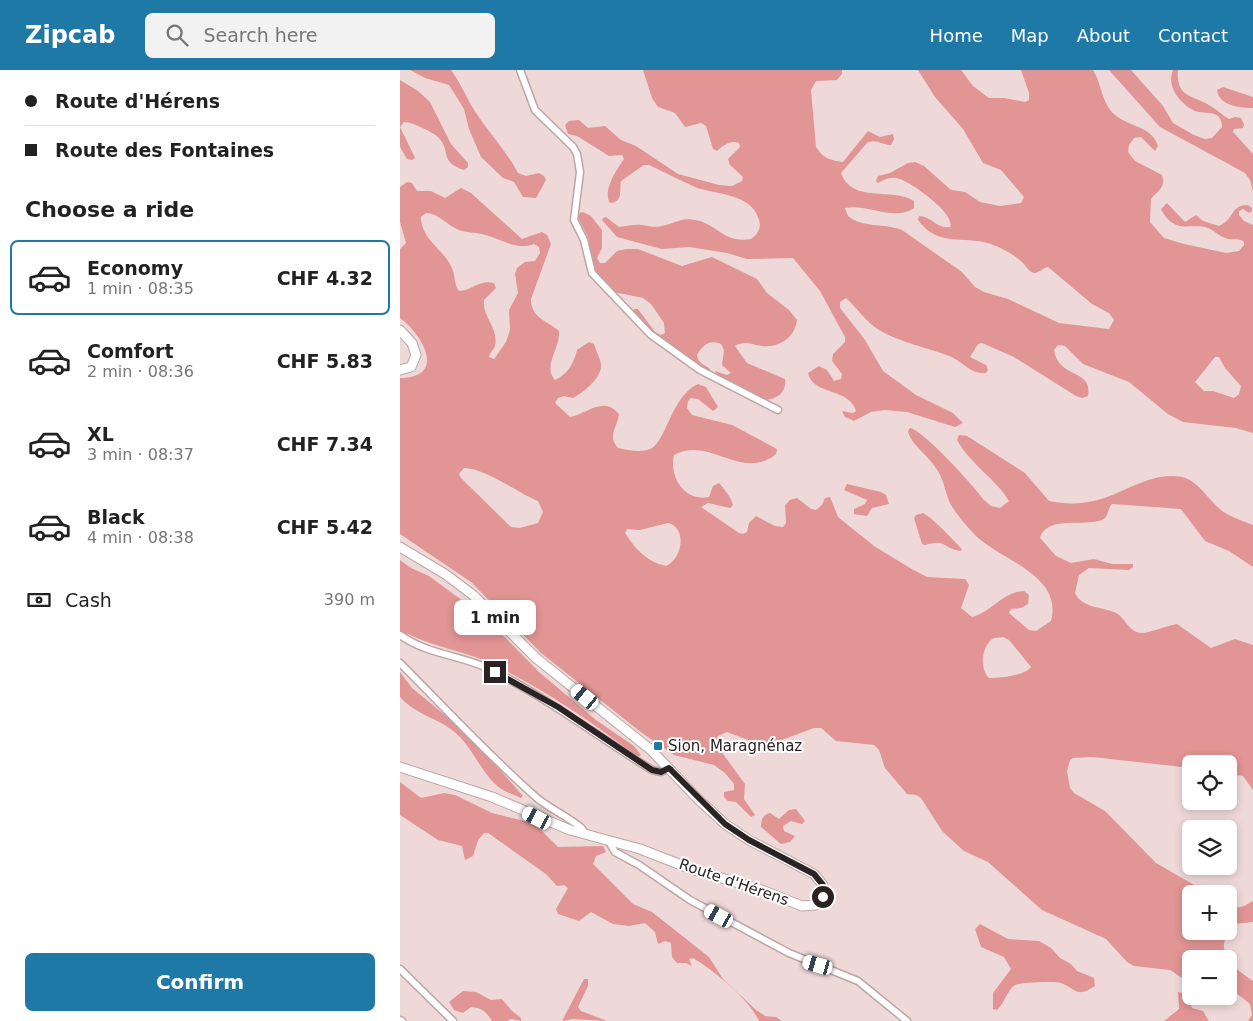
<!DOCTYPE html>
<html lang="en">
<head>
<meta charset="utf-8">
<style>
	:root { --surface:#fff; --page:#f2f2f2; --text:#222; --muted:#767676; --line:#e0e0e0; --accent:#1f79a7 }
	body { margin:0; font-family:"DejaVu Sans",sans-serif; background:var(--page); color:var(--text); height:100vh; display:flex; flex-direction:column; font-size:19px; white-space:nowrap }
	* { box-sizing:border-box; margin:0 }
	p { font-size:16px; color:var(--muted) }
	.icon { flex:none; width:28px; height:28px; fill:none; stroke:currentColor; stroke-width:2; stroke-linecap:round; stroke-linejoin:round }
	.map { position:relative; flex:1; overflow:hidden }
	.details { display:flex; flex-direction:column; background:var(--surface); width:400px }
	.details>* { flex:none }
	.top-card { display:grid; align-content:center; height:110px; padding:0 25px; background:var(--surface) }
	.buttons { position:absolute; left:782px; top:685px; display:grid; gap:10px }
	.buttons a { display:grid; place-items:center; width:55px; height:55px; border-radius:8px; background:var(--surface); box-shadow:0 2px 8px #0003; font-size:25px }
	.end { position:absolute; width:22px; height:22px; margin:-11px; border:6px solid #2b2323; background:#fff; box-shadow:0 0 0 2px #fff }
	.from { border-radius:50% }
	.bubble { position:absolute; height:35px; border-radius:8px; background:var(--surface); box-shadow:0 2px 8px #0003; font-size:16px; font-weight:600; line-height:35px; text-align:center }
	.car { position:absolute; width:15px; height:30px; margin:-15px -8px; border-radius:6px; box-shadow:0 0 4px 1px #0007; background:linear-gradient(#fff 24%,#345 0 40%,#fff 0 76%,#345 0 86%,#fff 0) }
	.top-card b { display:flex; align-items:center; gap:18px; height:48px; font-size:19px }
	.top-card b+b { border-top:1px solid var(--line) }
	.top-card i { width:12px; height:12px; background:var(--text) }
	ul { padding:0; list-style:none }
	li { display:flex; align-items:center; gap:15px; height:75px; margin:0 10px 8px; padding:0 15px; border:2px solid transparent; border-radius:8px }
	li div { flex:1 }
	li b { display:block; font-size:19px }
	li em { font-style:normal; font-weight:600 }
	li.selected { border-color:var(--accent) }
	li>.icon { width:45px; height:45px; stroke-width:1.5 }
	h2 { padding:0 25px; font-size:22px; line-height:60px }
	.pay { display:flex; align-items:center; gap:12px; height:55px; padding:0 25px; font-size:19px }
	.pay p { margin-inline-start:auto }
	.action { display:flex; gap:10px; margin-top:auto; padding:10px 25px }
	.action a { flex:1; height:58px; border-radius:8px; background:var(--accent); color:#fff; font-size:20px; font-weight:600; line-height:58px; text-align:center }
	header { display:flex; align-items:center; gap:30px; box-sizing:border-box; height:70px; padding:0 25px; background:var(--accent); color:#fff }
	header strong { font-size:24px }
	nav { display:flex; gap:28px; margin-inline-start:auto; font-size:18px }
	.search { width:350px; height:45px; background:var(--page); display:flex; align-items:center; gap:12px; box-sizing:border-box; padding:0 18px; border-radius:8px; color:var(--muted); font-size:19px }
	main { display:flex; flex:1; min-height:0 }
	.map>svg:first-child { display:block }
	.green { fill:#e19594; fill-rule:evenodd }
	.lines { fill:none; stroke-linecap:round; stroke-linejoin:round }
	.minor-casing { stroke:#bba6a6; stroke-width:9 }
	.secondary-casing { stroke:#bba6a6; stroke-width:11 }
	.minor { stroke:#fff; stroke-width:6 }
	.secondary { stroke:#fff; stroke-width:9 }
	.route { stroke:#2b2323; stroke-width:6 }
	.poi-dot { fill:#1f79a7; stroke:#fff; stroke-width:2 }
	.labels { text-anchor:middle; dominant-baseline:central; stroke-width:4; stroke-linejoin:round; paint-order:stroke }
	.poi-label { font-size:15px; fill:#2b2323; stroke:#fff; text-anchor:start }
	.street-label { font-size:15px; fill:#2b2323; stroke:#fff }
</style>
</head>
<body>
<header>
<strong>Zipcab</strong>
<div class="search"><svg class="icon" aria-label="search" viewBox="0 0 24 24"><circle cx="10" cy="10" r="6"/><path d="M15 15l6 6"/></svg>Search here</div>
<nav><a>Home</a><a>Map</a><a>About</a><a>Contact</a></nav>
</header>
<main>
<section class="details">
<div class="top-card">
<b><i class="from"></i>Route d'Hérens</b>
<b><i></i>Route des Fontaines</b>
</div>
<h2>Choose a ride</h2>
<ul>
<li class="selected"><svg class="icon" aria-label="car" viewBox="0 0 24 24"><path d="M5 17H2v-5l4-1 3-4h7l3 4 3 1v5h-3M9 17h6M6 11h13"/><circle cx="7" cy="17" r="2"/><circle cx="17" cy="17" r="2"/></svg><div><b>Economy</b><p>1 min · 08:35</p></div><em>CHF 4.32</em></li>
<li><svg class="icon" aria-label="car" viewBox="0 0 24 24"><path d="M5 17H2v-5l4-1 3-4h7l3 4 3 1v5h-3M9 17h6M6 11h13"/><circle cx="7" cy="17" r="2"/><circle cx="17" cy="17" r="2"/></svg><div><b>Comfort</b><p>2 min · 08:36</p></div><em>CHF 5.83</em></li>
<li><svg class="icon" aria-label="car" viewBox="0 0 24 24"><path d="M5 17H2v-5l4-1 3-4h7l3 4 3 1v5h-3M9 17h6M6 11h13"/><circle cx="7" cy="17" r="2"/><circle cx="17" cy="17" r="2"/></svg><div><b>XL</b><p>3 min · 08:37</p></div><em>CHF 7.34</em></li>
<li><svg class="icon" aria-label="car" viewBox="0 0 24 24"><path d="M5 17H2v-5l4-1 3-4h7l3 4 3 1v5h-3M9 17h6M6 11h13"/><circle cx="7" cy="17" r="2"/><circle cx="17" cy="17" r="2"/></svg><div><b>Black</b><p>4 min · 08:38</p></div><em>CHF 5.42</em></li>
</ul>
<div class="pay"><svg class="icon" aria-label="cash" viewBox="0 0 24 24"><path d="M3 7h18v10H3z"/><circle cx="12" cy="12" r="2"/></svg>Cash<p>390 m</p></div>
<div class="action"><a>Confirm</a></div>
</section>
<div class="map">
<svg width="853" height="951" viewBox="0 0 853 951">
	<rect width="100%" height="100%" fill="#eed9d8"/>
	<g class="green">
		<path d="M10,0h41c8,11 13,22 19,33 14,25 35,45 48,70l8,3 13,-3 5,3 2,4 -10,18 -13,-1 -9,-15 -11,-4 -22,-21 -12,-28 -5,-20 -15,-24 -24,-7z"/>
		<path d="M243,0h199v4l-5,6 -21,1 -5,9 5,57c8,12 14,13 27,15l25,-31 12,6 13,-3 1,5 -3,6c-8,0 -16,-7 -24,-2l-26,30c11,31 52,14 73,28v7c-19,14 -47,-5 -69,0l3,8c14,12 37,7 54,14l60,42 13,15 9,5 24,7 51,24 50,6 5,-9 -5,-7 -17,-9 -44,-37c-5,1 -9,6 -14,6 -5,-1 -8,-7 -11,-10 -7,-7 -18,-13 -27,-17 -28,-13 -56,4 -78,-26l1,-4c12,0 18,13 31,11 6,-13 -38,-44 -50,-48 -9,-3 -15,0 -22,4l-2,-2 2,-5 12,-3 18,-10 7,-1 9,4 27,24 14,2 15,10 20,4 21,-3 3,-6 -23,-27 -18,-7 -20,-34 -28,-32 -17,-27h43l12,16 16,12h15l21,4 4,-2v-7l-8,-23h72c9,14 8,33 22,45 14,12 37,11 43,31l-3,5 -14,-14 -7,1 -5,7 -1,7 7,9 27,14c4,13 -4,15 -11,24l-1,23 14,16 20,6 42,9 13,-2 5,-6v-3c-6,-5 -11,-1 -19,-4 -6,-2 -10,-7 -17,-10 -17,-6 -33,8 -47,-19l6,-6 18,19 11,-7 7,6 16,5c16,-7 11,-21 29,-21l4,3v3l-3,2 -6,-4 -4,2v4l5,6 9,4v208l-17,-5 -53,-6 -15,-8 -39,-32 -46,-18 -18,-18 -7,-1 -4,5c5,30 39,18 34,46l-6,2 -6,-2 -62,-39 -32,-14 -4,1 -8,13 16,8 2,5 -2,3c-15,2 -25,-13 -37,-17 -23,-9 -48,-13 -70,-26 -13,-8 -21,-21 -33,-32l-6,4v6l25,32 18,31 33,24 37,18 10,10 -8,4 -48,-15 -22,-2 -14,2 -17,9 -9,-4 -3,-6 11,2 3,-2c-7,-24 -43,-15 -48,-38l11,-7 8,4 7,11 7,-2 1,-5 -10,-13 1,-7 12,-12v-5l-25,-46 -27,-33 -46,1 -20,-6 -38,-6 -27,2 -45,-12 -15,-17 1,-2 3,-1 13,10c8,-1 16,-3 23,-2 7,1 13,3 19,1 13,-2 20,-9 34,-6 23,4 29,24 56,19 6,-4 11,-11 8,-19 -7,-27 -43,-25 -64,-33 -16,-7 -31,-15 -46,-22h-5l-23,16c-2,9 3,21 -11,22 -8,-12 7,-34 14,-44l-2,-4 -13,1 -32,-20 -9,-2 -3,-9 4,-4 10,-1 9,8 17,-2 16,14 15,6 42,28 41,11 13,1 10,-5 1,-4 -13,-12 -2,-6 12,-12 -1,-4c-9,-3 -15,2 -22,8l-4,-2 -7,-23 -5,-3 -16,4 -10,-14 -17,-6 -6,-9zM815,287h4l6,11 16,18 -2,8 -5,4 -21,-7h-9l-9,-9z"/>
		<path d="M709,0h22l32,36 10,17 21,12 11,4 7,-1 10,-11c0,-4 -1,-8 -4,-11 -7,-5 -16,-2 -23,-5 -15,-7 -29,-25 -22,-41h5c-2,27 12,24 31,35 7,4 13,10 20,14l6,-2 6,1 3,6 -1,4 -9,1 -1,3 20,22v38l-3,-12 -5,-7 -85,-46z"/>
		<path d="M0,10l18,11 12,11 21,42 17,19v4l-4,3c-25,-8 -13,-19 -25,-32 -4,-5 -29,-17 -35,-16l-4,5 15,31 -3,2 -5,-1 -7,-12z"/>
		<path d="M823,17l30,10v11c-13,0 -34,-2 -36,-18z"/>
		<path d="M7,112l5,1 5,8h14l14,7 16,-10 10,5 51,46 20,-7 5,3 4,9 -20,55c0,19 15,21 28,32 2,16 -17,35 -4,49 13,-6 19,-17 22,-30l12,-8 5,2c2,7 6,14 7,20 2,13 -18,29 -28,34l-9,-2 -6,2 -3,5 15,14c17,-3 33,-22 49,-3 -2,15 -12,21 -1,34 10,2 22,5 32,1 16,-6 21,-53 48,-65l8,3 12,20 -5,4 -15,-12 -7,-1 -3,3 -1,7 5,7 40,10 45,24 -1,5c-34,28 -67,-19 -102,1 -5,22 10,47 35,42l4,-11 6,-3c5,6 12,14 14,22l-3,3 -22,-5 -7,4 38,26 4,1 4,-2 2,-9 7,-7 19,10 8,1 3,-4 -1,-18 5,-5 7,-2 14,11 5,1 6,-5 3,-7 5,-1 8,20 36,29 36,22 17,9 38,2 4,6 -8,23 11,9c20,-5 30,-25 52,-26l5,4 -1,9 -7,4 -10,1 -2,4 20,17 7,1 15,-10c12,-46 -49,-60 -75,-85 -7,-7 -23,-26 -26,-33 -7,-17 -5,-23 -17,-39 -7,-10 -23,-21 -25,-33l2,-3c13,2 64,58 74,72l7,6 9,2 9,-7c-13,-22 -38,-36 -52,-61l2,-5 8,1 58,37 24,28c17,4 36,3 52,-2 26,-8 52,-28 81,-22 17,4 26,23 40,34 9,6 21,10 31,14v42l-24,-16 -24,-10 -24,-32 -69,-5c-5,5 -3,13 -10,16 -17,7 -56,-5 -62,18l16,18 15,7 23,-4 18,5h21v3l-4,3 -40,-2 -10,7 -4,18c8,16 26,13 41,20 11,6 12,20 27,20 5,0 27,-8 34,-9l34,24 24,-9 18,6v145l-10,-14 -14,-2v-10h-38v4l-99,-11 -19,1 -3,2 -3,11 3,17 4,5 31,18 51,52 54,31h-19v37h37c-1,5 -5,12 -4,16 1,16 18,26 29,34v40h-5l4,-6 -2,-11 -21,-17v-28h-38v25l-21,-14 -36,-4 -7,-4 -21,-23 -64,-29 -54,-48 -24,-11 -22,-20 -21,-33 -5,-3 -9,-1 -22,-26 -6,-18 -5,-5 -38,-4 -15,-13h-7l-35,13 -15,2 -13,-2 -24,-9 -9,4 -3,7 30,41 -1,15 11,16 -4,2 -15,-15 -8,-1 -4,-4v-5l10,-2v-6l-9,-11 -11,-8 -40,-10 -32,-22 -101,-80 -70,-71 -71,-48v-156c47,-1 23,-43 0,-60v-69l6,-6 -6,-21v-35zM26,143c12,0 22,13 33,17 7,3 16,2 23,4 17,4 35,17 52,10l5,3 1,6 -5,8 -10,1 -8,6 -2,6 3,19 -9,17 1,20 -4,12 -12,17 -5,-2c1,-5 4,-6 6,-11 4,-18 -13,-29 -11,-46l12,-12 -2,-5c-13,-4 -22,7 -35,8 -6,-8 -3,-16 -8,-25 -9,-18 -30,-27 -30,-49zM64,398c21,0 54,25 74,33l5,11 -5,11 -18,5 -9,-1 -50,-49 -2,-4zM268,453c20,5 14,36 -2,43 -19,-4 -31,-17 -41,-33l2,-4 13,1zM603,567l6,3 22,27c-7,9 -31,11 -42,11 -9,-9 -8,-29 2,-38 3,-3 8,-2 12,-3z"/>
		<path d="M183,142l8,4 11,14v18l-5,10 3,5h5l12,-12 9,-2h12l44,17 30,-9 45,22 10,14 22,17 8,10c-2,17 -17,28 -35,26 -10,-1 -17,-6 -27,0l12,17 38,16c2,13 -8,20 -20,21l-48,-24 -2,-5 12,4 4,-2 -9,-8 2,-15 -3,-6c-12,-5 -18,1 -24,11 1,9 7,9 13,14l-1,3 -46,-24 -12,-18 -18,-17 1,-4h4l17,23 6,3 4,-2 -1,-10 -13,-19 -8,-6 -29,-6 -17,-17 -4,-8 -5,-30 -11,-21 1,-3z"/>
		<path d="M447,414l34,8 5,3 3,9 -17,4 -5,8 -13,-2v-5l11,-5 2,-4 -23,-10z"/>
		<path d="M523,443c10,5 30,27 39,36l-1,2c-20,-3 -12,-12 -36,-6l-3,-1 -8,-26 2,-3z"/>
		<path d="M0,490l11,8 18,8 57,42 53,54 57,48 38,26 7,9 -3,2 -3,-2c-46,-35 -93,-67 -145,-92 -26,-12 -56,-16 -82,-29l-8,3z"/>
		<path d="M0,602l12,16 39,32 36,35 36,41 -2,2c-9,-4 -20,-7 -27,-15 -13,-13 -21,-32 -34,-46 -18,-19 -42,-20 -60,-40z"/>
		<path d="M0,712l21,16 23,-5 11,2 37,18 40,10 5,3 21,21 45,-1 3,6 -10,4 -3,8 40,40 19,8 57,45 14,22 33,31 9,6 11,1 6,4h-23c-9,-21 -47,-52 -66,-63l-4,1 3,7 -6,-3h-9l-5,-6 -1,-14 -6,-2 -7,3 -3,-12 -10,-9 -16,3 -16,-2 -22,-12 -12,9 -21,-7 -2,-5 12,-21 -4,-3 -7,1 -11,-12 -58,-41h-4l-6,7 -5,16 -8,4 -3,-14 -24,-6 -38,-25z"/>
		<path d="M396,739l9,12 -3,3 -11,-3 -8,5 1,5 11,5 -5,6 -9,2 -20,-17c0,-8 2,-12 9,-14l9,6 10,-9z"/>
		<path d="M853,831v21l-19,2 -5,6v-26c10,6 14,3 24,-3z"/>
		<path d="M580,854l28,15 31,2 12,7 9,10 11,6 6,7 17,7 1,8c-19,12 -17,4 -34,-3 -4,-2 -40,-1 -46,2 -8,5 -10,18 -18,25l-4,-1v-16l18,-24 -7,-12 -23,-10 -6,-18z"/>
		<path d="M184,909h4v7l-10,21 3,4 26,10 -34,-2 -11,2z"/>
		<path d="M63,921l13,1 15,8 11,-1 9,11 10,8v3l-10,-2 -4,2h-15c-6,-9 -9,-13 -21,-14l-8,6 -9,-3 -5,-8z"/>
		<path d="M778,922l9,2 5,14 11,3 6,10h-45l15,-12z"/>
	</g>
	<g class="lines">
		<defs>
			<g id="minor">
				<path d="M120,0l15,40 38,37 4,7 3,18 -6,48 10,20 8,33 58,61 50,36 78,40"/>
				<path d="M0,565c28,20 62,20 92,35 57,29 106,67 160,100l9,2 8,-4"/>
				<path d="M0,593c44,44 90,94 137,135 10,9 42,25 46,32v4"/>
				<path d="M208,770l7,12 24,13 51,35 99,53 69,28 49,40"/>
				<path d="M0,899l53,52"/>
				<path d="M0,950l2,1"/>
			</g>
			<g id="secondary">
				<path d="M0,260l12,13 4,12 -5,12 -11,3"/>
				<path d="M0,477l45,27 28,21 63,63 115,92 47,49 27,25 24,16 65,34 9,11v12l-8,8 -13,1 -43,-17 -65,-19 -54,-21 -70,-19 -78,-33 -92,-30"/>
			</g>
		</defs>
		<use href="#minor" class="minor-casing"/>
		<use href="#secondary" class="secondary-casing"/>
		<use href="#minor" class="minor"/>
		<use href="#secondary" class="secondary"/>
	</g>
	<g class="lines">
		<path class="route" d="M95,602l63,35 94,63 9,2 8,-4 56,56 24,16 65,34 9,11v12"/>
	</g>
	<rect class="poi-dot" x="253" y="671" width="10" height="10" rx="2.5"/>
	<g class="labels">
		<g class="poi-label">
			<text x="268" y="676">Sion, Maragnénaz</text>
		</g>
		<g class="street-label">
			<text transform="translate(334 812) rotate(19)">Route d'Hérens</text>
		</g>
	</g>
</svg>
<div class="buttons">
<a><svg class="icon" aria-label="locate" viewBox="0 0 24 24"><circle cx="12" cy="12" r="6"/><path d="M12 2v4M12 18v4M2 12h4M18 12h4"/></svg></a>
<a><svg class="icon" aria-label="layers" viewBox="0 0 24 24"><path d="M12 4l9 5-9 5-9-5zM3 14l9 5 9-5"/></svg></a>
<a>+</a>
<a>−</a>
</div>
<i class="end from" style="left:423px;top:827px"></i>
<i class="end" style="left:95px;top:602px"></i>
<div class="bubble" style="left:54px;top:530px;width:82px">1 min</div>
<i class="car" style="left:185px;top:627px;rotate:309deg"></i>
<i class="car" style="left:137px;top:748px;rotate:297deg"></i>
<i class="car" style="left:319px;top:846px;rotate:299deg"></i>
<i class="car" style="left:418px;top:895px;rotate:286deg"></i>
</div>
</main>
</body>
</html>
